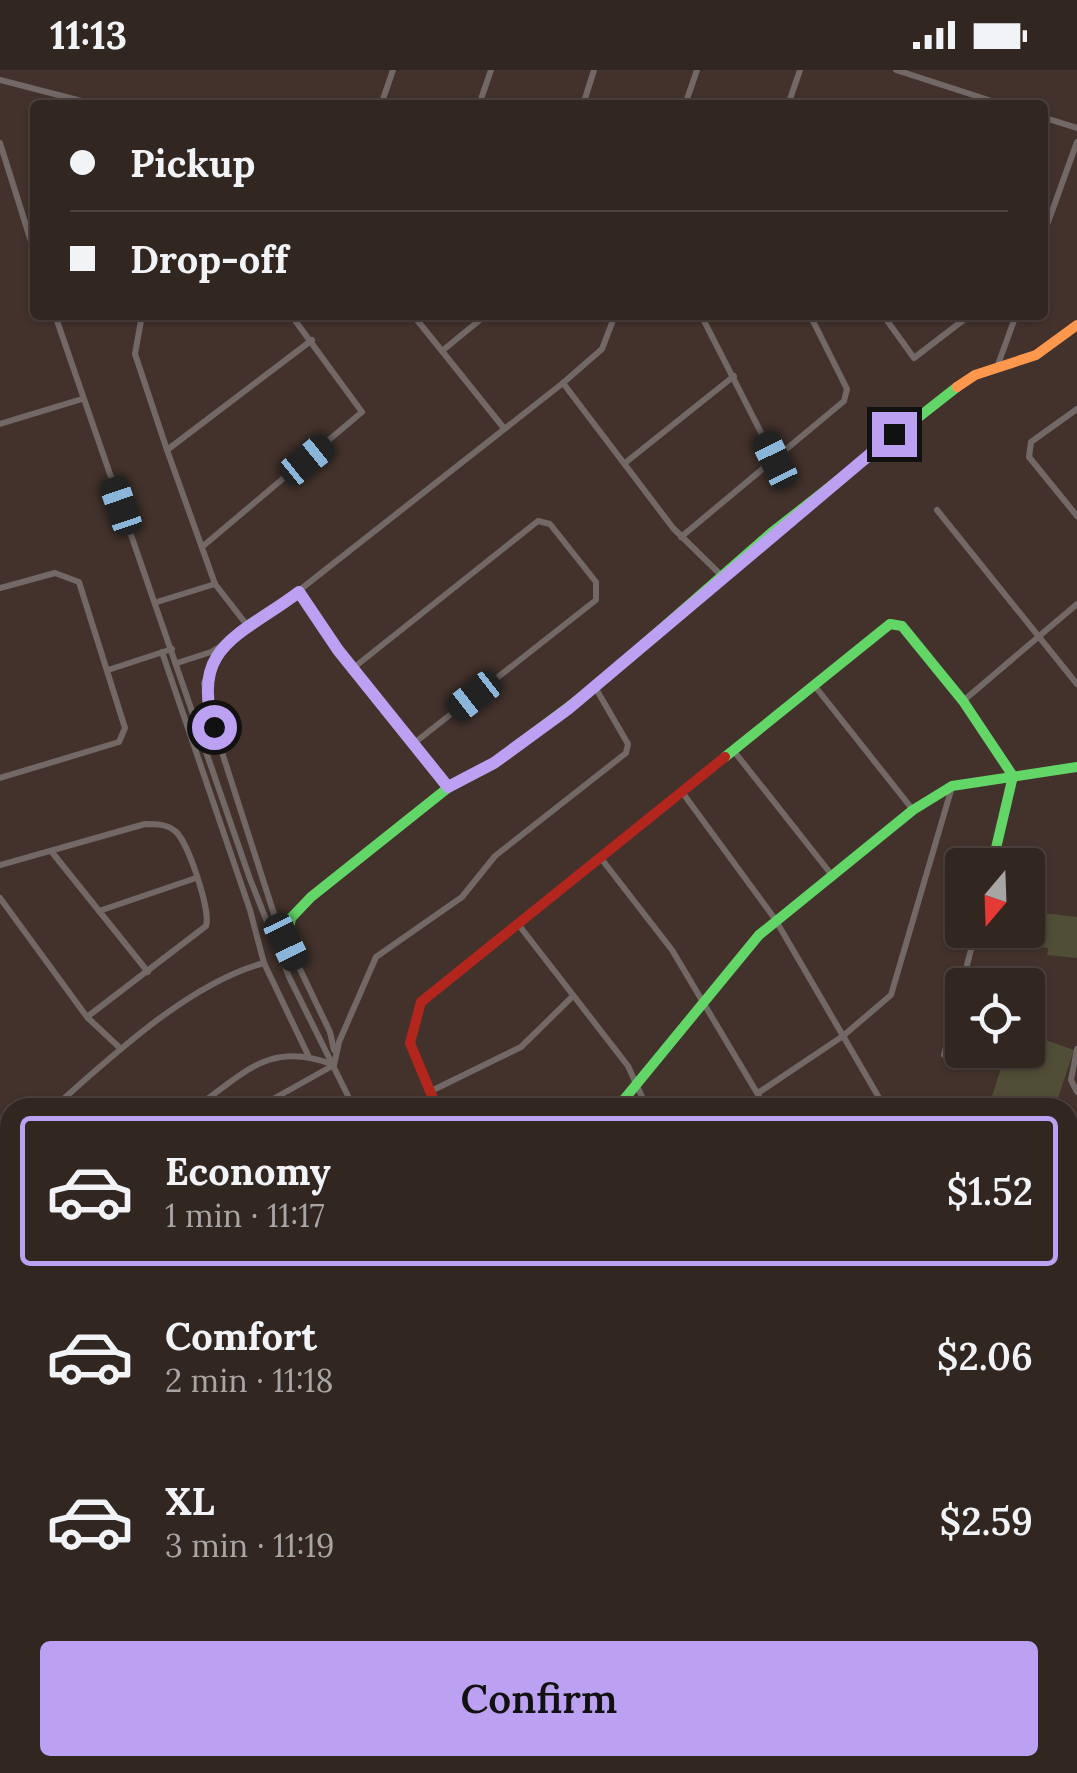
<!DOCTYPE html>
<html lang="en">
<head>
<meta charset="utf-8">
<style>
	:root { --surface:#322620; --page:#3d322d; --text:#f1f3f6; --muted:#a8a5a5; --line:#4d433e; --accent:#bca0f2 }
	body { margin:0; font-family:Lora,serif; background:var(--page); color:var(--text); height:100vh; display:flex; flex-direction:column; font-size:38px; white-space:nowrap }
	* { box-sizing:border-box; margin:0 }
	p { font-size:32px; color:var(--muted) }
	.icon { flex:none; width:55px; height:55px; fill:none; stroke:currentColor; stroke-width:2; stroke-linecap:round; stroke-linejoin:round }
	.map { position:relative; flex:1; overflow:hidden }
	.details { position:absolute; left:0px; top:1028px; width:1078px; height:678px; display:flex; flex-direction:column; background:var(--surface); border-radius:30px 30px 0 0; box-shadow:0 2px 8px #0004,0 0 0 2px var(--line) }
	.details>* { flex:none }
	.banner { position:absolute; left:30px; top:30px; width:1018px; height:220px; border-radius:10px; box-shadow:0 2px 8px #0004,0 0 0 2px var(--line); display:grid; align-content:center; height:220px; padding:0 40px; background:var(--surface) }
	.needle { width:65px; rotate:199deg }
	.controls { position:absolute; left:945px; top:778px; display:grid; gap:20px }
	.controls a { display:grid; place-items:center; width:100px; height:100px; border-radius:10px; background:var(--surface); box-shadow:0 2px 8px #0004,0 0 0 2px var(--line); font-size:50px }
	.end { position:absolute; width:45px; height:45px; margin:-22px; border:12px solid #bca0f2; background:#111; box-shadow:0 0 0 5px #111 }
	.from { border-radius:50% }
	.car { position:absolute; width:30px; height:60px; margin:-30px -15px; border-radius:12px; box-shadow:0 0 8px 2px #0007; background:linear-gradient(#222 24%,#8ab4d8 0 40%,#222 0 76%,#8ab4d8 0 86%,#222 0) }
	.banner b { display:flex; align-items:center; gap:35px; height:95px; font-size:38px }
	.banner b+b { border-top:2px solid var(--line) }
	.banner i { width:25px; height:25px; background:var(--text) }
	ul { padding:18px 0 0; list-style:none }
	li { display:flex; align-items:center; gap:30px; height:150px; margin:0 20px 15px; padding:0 20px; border:5px solid transparent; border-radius:10px }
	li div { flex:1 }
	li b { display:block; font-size:38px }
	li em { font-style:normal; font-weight:600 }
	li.on { border-color:var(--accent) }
	li>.icon { width:90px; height:90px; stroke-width:1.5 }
	.action { display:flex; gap:20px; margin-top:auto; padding:20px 40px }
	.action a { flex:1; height:115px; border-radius:10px; background:var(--accent); color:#111; font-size:40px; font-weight:600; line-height:115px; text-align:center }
	.status { display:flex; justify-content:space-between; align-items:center; height:70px; padding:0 50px; background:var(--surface); direction:ltr }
	.status svg { height:28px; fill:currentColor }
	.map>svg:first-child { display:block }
	.green { fill:#504e36 }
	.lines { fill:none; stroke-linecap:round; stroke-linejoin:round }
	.street { stroke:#726967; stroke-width:6 }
	.fast { stroke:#63d668; stroke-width:10 }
	.slow { stroke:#ff974d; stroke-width:10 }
	.jam { stroke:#b3261e; stroke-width:10 }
	.route { stroke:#bca0f2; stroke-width:12 }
</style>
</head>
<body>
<div class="status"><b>11:13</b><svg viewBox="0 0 49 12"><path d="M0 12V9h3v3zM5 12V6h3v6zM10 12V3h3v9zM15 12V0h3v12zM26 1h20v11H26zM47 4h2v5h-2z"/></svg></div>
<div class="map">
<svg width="1077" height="1703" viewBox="0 0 1077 1703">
	<rect width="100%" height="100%" fill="#42322b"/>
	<g class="green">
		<path d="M1028,841l49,6v41l-30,-3 1,-7 -27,-3 2,-15h5z"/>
		<path d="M1028,964l46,16 -19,57 -67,1 19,-58h21z"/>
	</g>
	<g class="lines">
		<g class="street">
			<path d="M896,0l108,35"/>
			<path d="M0,10l97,25"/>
			<path d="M381,35l12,-35"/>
			<path d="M479,35l12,-35"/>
			<path d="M583,35l11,-35"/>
			<path d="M685,35l12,-35"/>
			<path d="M788,35l12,-35"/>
			<path d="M1042,47l35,11"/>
			<path d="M0,73l35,111"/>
			<path d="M1042,169l35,-97"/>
			<path d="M55,245l195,564 39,98 65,131"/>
			<path d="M142,245l-7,39 32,96 48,134 35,45"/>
			<path d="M413,245l90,112"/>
			<path d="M701,245l74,145"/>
			<path d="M883,245l31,43 56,-43"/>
			<path d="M442,281l44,-36"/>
			<path d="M996,300l20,-55"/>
			<path d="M563,313l110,145 49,48"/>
			<path d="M1077,339l-46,33 -2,15 48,59"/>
			<path d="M0,354l82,-25"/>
			<path d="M167,380l145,-110"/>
			<path d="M625,393l109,-87"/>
			<path d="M937,440l140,174"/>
			<path d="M681,467l163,-136 3,-12 -37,-74"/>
			<path d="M202,477l160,-135 -71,-97"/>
			<path d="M0,518l55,-15 24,9 46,146 -6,14 -119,36"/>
			<path d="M299,522l53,77 97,118"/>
			<path d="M157,532l58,-18"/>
			<path d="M223,576l-19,37 6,32 65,202 55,115 4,18"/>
			<path d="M162,582l88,258 14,53"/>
			<path d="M177,593l34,-11 39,-23 313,-246 39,-34 13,-34"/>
			<path d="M352,599l186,-148 12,3 46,58v18l-183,144"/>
			<path d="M108,600l64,-21"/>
			<path d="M814,615l99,125"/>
			<path d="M963,631l114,-97"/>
			<path d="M733,680l98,124"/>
			<path d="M682,722l93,127 110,189"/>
			<path d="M51,781l97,121"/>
			<path d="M600,787l72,93 94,158"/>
			<path d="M0,795l145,-41c10,0 22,0 30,7 13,10 36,80 31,95l-119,91"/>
			<path d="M0,828l87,119 34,32"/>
			<path d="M99,841l97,-33"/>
			<path d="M518,854l110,142 19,42"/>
			<path d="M1077,979l-6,31 6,12"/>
			<path d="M944,985l32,-125"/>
			<path d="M429,1022l92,-45 52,-51"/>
			<path d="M758,1023l85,-57 48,-41 61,-208"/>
			<path d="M53,1038c57,-50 137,-126 211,-145l44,92"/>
			<path d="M195,1038c51,-36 75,-68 139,-43"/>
			<path d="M257,1038l77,-43 5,-23 37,-85 86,-60 33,-41 131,-103 2,-9 -33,-57"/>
			<path d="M0,1083l10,-8"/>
			<path d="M0,1180l10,-8"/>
			<path d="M0,1205l10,-7"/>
			<path d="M0,1277l10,-7"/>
			<path d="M1068,1326l9,-5"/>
			<path d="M0,1340l10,14"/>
			<path d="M1068,1346l9,15"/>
			<path d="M1068,1400l9,-6"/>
			<path d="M0,1458l10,-6"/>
			<path d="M0,1495l10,14"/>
			<path d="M1068,1522l9,-6"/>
			<path d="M0,1578l10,-6"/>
			<path d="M1068,1652l9,16"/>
			<path d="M80,1695l2,8"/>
			<path d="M301,1695l5,8"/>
			<path d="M484,1695l5,8"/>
			<path d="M156,1703l14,-8"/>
			<path d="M359,1703l13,-8"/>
		</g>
		<g class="fast">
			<path d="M725,687l165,-133 12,2 61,75 50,75 -21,89"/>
			<path d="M287,872l4,-24 20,-21 138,-110 45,-24 101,-76 176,-154 186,-146"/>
			<path d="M617,1038l142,-173 154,-125 39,-24 125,-19"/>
			<path d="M713,1695l5,8"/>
		</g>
		<path class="slow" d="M957,317l18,-12 61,-20 41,-30"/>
		<path class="jam" d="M437,1038l-27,-65 11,-41 304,-245"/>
	</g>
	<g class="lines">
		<path class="route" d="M214,657c-25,-81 28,-92 85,-135l39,58 110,137 46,-24 74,-54 326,-275"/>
	</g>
</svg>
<div class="controls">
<a><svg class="needle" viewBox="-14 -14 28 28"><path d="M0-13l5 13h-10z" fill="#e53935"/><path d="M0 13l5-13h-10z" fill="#a8a5a5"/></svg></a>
<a><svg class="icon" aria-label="locate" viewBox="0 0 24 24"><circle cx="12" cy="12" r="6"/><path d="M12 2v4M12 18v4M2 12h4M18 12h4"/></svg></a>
</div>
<i class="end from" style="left:214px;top:657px"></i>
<i class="end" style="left:894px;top:364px"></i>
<i class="car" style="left:307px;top:390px;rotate:51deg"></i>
<i class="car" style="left:775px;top:390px;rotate:334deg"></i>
<i class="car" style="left:121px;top:436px;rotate:341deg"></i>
<i class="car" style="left:474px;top:626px;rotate:232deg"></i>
<i class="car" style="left:286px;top:872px;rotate:154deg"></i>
<div class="banner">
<b><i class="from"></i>Pickup</b>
<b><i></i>Drop-off</b>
</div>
<section class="details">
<ul>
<li class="on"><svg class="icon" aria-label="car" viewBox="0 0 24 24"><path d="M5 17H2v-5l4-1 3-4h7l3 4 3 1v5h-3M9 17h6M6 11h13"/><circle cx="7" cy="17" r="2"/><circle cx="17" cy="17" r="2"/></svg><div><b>Economy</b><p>1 min · 11:17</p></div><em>$1.52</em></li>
<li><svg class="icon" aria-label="car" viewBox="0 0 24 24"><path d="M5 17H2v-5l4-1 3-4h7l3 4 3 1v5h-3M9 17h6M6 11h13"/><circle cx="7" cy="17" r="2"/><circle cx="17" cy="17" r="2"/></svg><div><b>Comfort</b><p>2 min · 11:18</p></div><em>$2.06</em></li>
<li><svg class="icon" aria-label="car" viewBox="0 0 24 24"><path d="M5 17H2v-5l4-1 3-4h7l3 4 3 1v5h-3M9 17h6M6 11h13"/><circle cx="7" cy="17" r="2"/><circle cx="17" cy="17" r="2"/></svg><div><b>XL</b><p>3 min · 11:19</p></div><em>$2.59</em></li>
</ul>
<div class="action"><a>Confirm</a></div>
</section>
</div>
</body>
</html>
